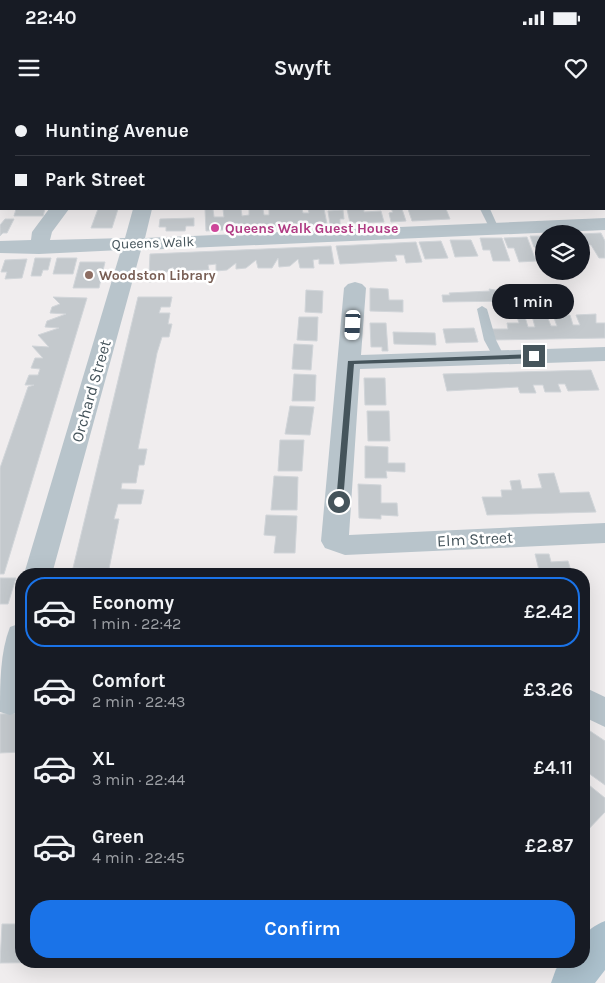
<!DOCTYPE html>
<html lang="en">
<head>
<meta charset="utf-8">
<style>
	:root { --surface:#171b24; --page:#242831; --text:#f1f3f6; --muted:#9ea1a6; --line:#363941; --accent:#1a73e8 }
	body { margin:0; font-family:Karla,sans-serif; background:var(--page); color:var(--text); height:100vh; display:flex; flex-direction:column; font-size:19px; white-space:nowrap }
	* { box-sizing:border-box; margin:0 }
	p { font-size:16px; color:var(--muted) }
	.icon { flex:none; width:28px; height:28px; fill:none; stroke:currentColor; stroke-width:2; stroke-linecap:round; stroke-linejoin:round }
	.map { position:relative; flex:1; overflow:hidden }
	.panel { position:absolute; left:15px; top:468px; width:575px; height:400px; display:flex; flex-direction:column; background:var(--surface); border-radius:20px; box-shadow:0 5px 20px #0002 }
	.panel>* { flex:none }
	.top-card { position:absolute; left:0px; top:0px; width:605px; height:110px; box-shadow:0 5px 20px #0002; display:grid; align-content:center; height:110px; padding:0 15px; background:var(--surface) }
	.controls { position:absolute; left:535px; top:125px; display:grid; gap:10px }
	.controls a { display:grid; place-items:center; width:55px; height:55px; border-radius:50%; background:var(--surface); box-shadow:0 5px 20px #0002; font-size:25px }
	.end { position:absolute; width:22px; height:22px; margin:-11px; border:6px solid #45545b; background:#fff; box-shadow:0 0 0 2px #fff }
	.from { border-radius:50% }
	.bubble { position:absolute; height:35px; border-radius:18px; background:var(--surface); box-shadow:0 5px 20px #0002; font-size:16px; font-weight:600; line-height:35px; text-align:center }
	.car { position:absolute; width:15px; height:30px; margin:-15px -8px; border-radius:6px; box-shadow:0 0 4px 1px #0007; background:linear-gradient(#fff 24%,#345 0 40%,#fff 0 76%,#345 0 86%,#fff 0) }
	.top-card b { display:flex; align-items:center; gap:18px; height:48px; font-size:19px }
	.top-card b+b { border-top:1px solid var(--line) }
	.top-card i { width:12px; height:12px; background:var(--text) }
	ul { padding:9px 0 0; list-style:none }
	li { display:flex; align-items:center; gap:15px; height:70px; margin:0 10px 8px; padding:0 5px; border:2px solid transparent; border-radius:20px }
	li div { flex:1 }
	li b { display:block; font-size:19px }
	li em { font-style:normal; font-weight:600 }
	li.active { border-color:var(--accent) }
	li>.icon { width:45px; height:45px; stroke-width:1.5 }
	.action { display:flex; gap:10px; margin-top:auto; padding:10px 15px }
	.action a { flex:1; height:58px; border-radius:20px; background:var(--accent); color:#fff; font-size:20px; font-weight:600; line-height:58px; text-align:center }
	.status { display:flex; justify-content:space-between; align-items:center; height:35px; padding:0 25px; background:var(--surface); direction:ltr }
	.status svg { height:14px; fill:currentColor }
	header { display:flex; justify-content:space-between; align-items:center; height:65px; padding:0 15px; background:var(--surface); font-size:22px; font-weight:600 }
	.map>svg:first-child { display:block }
	.green { fill:#baefc7 }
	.building { fill:#c4c9cd; stroke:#d1d5d9 }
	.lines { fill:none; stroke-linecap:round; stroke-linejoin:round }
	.lane { fill:#b8c4cb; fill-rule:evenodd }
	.street { fill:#b8c4cb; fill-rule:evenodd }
	.primary { fill:#acc1cd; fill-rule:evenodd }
	.route { fill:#45545b }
	.hotel-dot { fill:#d1479c; stroke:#fff; stroke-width:2 }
	.education-dot { fill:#8d6e63; stroke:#fff; stroke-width:2 }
	.labels { text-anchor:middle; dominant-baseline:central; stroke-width:5; stroke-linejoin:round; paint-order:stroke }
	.far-hotel-label { font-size:14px; font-weight:bold; fill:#b23c85; stroke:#fff; text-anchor:start }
	.far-street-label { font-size:14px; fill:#45545b; stroke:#fff }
	.far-education-label { font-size:14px; font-weight:bold; fill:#785e54; stroke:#fff; text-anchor:start }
	.street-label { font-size:16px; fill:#45545b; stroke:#fff }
</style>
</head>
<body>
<div class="status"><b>22:40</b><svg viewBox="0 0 49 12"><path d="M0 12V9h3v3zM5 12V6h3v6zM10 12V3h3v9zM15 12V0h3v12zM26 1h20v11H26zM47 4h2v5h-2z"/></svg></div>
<header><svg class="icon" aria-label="menu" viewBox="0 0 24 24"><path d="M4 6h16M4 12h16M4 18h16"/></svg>Swyft<svg class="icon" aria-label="heart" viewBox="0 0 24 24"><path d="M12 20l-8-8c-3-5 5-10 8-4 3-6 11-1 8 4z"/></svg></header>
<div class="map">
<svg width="605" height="883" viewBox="0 0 605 883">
	<rect width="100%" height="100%" fill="#f0edee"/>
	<path class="green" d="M433,0h172v7l-1,-6z"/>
	<g class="building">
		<path d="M16,109h29l-2,7h-29z"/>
		<path d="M98,109h20l-6,19h-21z"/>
		<path d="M205,109h8l1,8h10l-1,-8h18l1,7 7,-1v-6h14l1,6h5v-6h33l1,4h6l-1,-4h16l3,15 -121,7z"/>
		<path d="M347,109h17v3l17,-1 3,11 -34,1z"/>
		<path d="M391,109h11l4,12 -15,1 -2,-9 4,-1z"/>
		<path d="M408,109h38l4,10 -38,2z"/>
		<path d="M343,110l1,9h-4v5h-10l-2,-13z"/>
		<path d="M194,118v8h-8l-1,5h-19v-4h-7l1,-8z"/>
		<path d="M5,119h9l-7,14h-4l-3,3v-11z"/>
		<path d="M601,133l4,8v17h-6l-8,-13h-4l-6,-11z"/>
		<path d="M530,136h14v22l-4,-11h-6z"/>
		<path d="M527,137l9,24 -17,1 -5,-14h-6l-4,-10z"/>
		<path d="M480,138h22l8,23h-17l-3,-11h-7z"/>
		<path d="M450,140h21l7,16 -23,1z"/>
		<path d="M441,141l7,17 -23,1 -6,-17z"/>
		<path d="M581,141l1,4 7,13h-8z"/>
		<path d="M416,142l6,20 -16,1 -2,-8h-9l2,6 -57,3 -4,-18z"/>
		<path d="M331,146l3,18h-15v-5l-6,1 1,8h-14l-2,-9 -8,7 -11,1 -1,-9 -6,10h-14l-2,-8 -10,8 -10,1v-6l-9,7 -11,1v-7l-8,1 1,5 -36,1v-4l-18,14 -6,1v-5h7l-7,-3 1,-20z"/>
		<path d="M35,158h16l-3,12h-5l-2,6h-10z"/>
		<path d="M57,158h20l-4,16h-20z"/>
		<path d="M27,159l-5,19 -17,1 2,-7h-6l4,-12z"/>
		<path d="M80,162h25l-6,26h-26z"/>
		<path d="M370,188l18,1 1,11h14v12l-33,-1z"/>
		<path d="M489,189l18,3 2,9 -66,1 -1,-7h8l-1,-2 41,-2z"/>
		<path d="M306,190l17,1 -1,22 -17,-1z"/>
		<path d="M53,197l34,1 -83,276h-4v-106l28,-81 6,-2h-9l4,-10h9l2,-6 -9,-1 4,-10h8l-11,-12 17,1 -11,-12 21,-7 -14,-1 2,-6 19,-7 -16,-1 2,-6 8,-3z"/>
		<path d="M138,197h34l-2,10h-9l-2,6h11l-2,11h4l-3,13h-7l-5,16 -19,96h9l-3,16h-5l-3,18h-14l-1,6 23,1 -3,14h-23l-4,15h5l-10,50 -36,-1z"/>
		<path d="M596,214v9h9v15l-111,2 -3,-11h17l-1,-6h12l-2,-6h8l3,10h7l-3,-11h15l4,10h6l-4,-11h17l3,10h7l-4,-10z"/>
		<path d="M299,217h19l-1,24 -20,-1z"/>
		<path d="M370,223h16l2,28h-6v-4h-11z"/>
		<path d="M474,228l4,14 -32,1 -3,-14z"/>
		<path d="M393,232l42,1 1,12 -42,-1z"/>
		<path d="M294,244l19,1 -2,25 -19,-1z"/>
		<path d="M591,270l8,20 -31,1 -3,-7h-7l3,8h-16l-2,-7h-10l3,8h-16l-2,-6 -71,4 -4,-17z"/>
		<path d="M294,274l22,1 -1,26h-23z"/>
		<path d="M364,278h21l1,27h-21z"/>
		<path d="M290,306l24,1 -4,28 -25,-1z"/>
		<path d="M367,311h22l1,30h-22z"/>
		<path d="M280,340h24l-2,31h-24z"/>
		<path d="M365,346l23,1v16h17v9l-19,-1 1,7h-22z"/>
		<path d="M554,373l6,20 29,-1 7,20 -109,3 -5,-18h20l-1,-7h11l-2,-9 10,-1 2,9 20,-1 -4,-14z"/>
		<path d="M274,376l24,1 -1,33h-26z"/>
		<path d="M358,384l23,1v18h16l1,13 -17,-1v4l-22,-1z"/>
		<path d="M266,415l31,1 -2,37h-21l2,-17 -12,-1z"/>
		<path d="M535,454h14l2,8 17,-1 4,13h-32z"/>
		<path d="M0,478h16l-8,26h-8z"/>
		<path d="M21,613v39l-21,1v-39z"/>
		<path d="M584,627l21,14v44l-21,-15z"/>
		<path d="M584,681l21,17v14l-21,22z"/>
		<path d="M2,824h19v37l60,1 -81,1z"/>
	</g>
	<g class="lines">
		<g class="lane">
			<path d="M480,109h10l9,20 -2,2h-6z"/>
			<path d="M482,206l5,3 9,31 9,18 -2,2h-8l-11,-20 -7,-31z"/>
		</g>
		<g class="street">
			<rect x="212" y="0" width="16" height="1"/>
			<rect x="284" y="0" width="16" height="1"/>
			<path d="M49,109h20l-17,23 -2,8 75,-2 8,-29h19l-7,29 460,-20v12l-464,20 -89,324h-28l97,-324 -82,4 -39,-1v-12l31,-1 1,-8z"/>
			<path d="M355,182l7,2 4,4 -5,67 244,-8v14l-245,8 -11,166 256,-12v20l-260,12 -20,-7 -4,-7 23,-253 4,-4z"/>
			<path d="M21,523v88l-11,4 -10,-3c0,-28 0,-60 10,-85z"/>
			<path d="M584,587l21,10v30l-21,-10z"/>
		</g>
		<path class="primary" d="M605,821v49l-10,13h-44l5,-14 7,-8h21c0,-23 -3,-30 21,-40z"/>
	</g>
	<path class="route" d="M534,254l3,4 -183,6 -11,138 -7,1 12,-142z"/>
	<circle class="hotel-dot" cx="215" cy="128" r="5"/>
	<circle class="education-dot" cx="89" cy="175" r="5"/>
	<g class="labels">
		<g class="far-hotel-label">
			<text x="225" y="128">Queens Walk Guest House</text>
		</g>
		<g class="far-street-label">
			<text transform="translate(153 143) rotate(-2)">Queens Walk</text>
		</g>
		<g class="far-education-label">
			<text x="99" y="175">Woodston Library</text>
		</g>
		<g class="street-label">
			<text transform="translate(91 291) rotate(-74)">Orchard Street</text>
			<text transform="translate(475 439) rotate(-3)">Elm Street</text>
		</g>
	</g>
</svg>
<div class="controls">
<a><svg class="icon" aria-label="layers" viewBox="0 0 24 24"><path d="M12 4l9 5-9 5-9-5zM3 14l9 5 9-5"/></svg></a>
</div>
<i class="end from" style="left:339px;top:402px"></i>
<i class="end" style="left:534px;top:256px"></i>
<div class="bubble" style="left:492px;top:184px;width:82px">1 min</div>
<i class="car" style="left:353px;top:225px;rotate:183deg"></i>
<div class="top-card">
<b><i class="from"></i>Hunting Avenue</b>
<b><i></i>Park Street</b>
</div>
<section class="panel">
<ul>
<li class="active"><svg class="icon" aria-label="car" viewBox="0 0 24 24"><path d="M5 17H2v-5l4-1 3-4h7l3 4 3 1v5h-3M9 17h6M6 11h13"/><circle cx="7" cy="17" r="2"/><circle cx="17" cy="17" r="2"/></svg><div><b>Economy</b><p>1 min · 22:42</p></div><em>£2.42</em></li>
<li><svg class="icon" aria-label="car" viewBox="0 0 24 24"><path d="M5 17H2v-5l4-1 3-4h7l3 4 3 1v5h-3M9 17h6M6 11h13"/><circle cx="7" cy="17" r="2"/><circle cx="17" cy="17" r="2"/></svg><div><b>Comfort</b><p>2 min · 22:43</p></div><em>£3.26</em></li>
<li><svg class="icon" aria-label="car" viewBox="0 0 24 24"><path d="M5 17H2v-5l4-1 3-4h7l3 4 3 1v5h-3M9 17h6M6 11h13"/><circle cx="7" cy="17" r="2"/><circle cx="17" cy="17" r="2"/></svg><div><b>XL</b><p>3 min · 22:44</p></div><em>£4.11</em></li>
<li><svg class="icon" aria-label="car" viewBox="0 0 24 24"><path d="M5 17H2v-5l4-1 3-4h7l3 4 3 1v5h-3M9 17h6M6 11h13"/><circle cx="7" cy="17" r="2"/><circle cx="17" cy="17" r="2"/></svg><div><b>Green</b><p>4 min · 22:45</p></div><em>£2.87</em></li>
</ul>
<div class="action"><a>Confirm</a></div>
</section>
</div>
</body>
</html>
